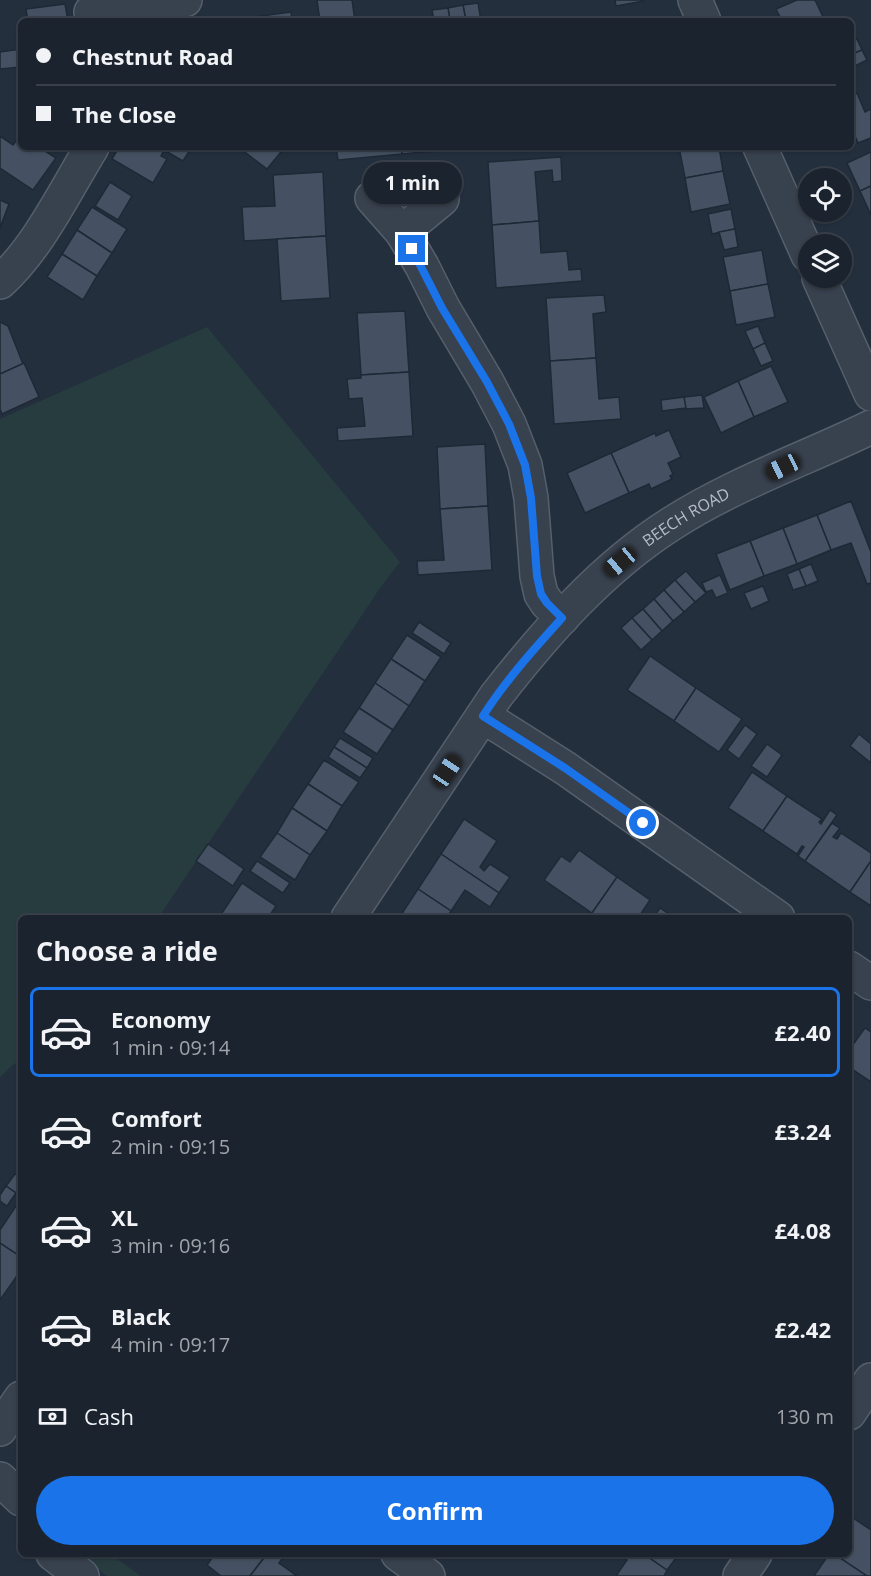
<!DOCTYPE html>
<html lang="en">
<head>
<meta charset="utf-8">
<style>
	:root { --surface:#1b232e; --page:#282f3a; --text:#f1f3f6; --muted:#a0a4aa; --line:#39404a; --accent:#1a73e8 }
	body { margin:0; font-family:"Open Sans",sans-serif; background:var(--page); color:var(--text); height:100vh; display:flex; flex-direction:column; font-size:22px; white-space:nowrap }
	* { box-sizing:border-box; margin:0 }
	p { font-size:20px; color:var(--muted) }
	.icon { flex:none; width:33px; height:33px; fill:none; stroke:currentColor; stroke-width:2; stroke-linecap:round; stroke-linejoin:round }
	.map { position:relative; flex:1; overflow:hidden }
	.details { position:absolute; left:18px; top:915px; width:834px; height:642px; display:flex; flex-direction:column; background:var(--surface); border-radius:9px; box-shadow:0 2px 4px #0004,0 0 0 2px var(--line) }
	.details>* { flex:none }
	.banner { position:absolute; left:18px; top:18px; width:836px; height:132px; border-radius:9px; box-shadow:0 2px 4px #0004,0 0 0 2px var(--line); display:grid; align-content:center; height:132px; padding:0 18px; background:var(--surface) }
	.tools { position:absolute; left:798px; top:168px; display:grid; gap:12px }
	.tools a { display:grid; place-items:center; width:54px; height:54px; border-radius:50%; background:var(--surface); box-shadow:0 2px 4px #0004,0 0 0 2px var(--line); font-size:30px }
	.end { position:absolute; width:27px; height:27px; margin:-14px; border:8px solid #1a73e8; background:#fff; box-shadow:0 0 0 3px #fff }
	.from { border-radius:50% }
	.bubble { position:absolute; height:42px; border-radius:21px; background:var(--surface); box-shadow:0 2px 4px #0004,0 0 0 2px var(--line); font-size:20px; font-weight:700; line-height:42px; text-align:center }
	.car { position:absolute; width:18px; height:36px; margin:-18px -9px; border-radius:8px; box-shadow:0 0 4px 2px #0007; background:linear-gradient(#222 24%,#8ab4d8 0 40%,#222 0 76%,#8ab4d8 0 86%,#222 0) }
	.banner b { display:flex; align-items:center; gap:21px; height:57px; font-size:22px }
	.banner b+b { border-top:2px solid var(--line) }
	.banner i { width:15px; height:15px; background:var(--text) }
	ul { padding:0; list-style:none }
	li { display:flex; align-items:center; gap:18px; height:90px; margin:0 12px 9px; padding:0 6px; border:3px solid transparent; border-radius:9px }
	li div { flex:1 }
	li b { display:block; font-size:22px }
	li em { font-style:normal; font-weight:700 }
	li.selected { border-color:var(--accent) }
	li>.icon { width:54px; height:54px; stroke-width:1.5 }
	h2 { padding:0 18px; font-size:27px; line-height:72px }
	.pay { display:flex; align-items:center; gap:15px; height:66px; padding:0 18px; font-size:22px }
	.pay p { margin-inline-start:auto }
	.action { display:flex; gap:12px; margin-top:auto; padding:12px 18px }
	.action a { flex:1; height:69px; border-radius:36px; background:var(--accent); color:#fff; font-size:24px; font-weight:700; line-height:69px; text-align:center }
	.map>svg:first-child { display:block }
	.green { fill:#263c3f }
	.building { fill:#455162; stroke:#1f2835; stroke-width:1.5 }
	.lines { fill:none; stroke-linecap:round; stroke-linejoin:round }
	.street-casing { stroke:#565f6c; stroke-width:36 }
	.street { stroke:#38414e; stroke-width:33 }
	.route { stroke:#1a73e8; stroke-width:8 }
	.labels { text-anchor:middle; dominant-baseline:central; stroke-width:6; stroke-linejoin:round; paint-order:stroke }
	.street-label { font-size:16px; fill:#b4bcc9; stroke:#1d2633 }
</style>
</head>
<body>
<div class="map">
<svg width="871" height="1576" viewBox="0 0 871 1576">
	<rect width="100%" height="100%" fill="#242f3e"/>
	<g class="green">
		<path d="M207,327l193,235 -20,26 -28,42 -194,288h-137v143l-7,3 -14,13v-658z"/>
		<path d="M77,1554h33l31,22h-34z"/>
	</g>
	<g class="building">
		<path d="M317,0h35l3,21h-35z"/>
		<path d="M615,0h28l1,1 -28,5z"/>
		<path d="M797,0h18l10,21h-43l-6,-12z"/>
		<path d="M478,3l3,18h-15l-3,-16z"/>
		<path d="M65,4l3,17h-40l-2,-12z"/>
		<path d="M463,5l3,16h-16l-2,-13z"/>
		<path d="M448,8l2,13h-16l-2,-11z"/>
		<path d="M291,12l1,9h-52v-2z"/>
		<path d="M857,39l5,11 -12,5v-13z"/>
		<path d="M21,49v18l-21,2v-17z"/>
		<path d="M862,50l5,10 -16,8 -1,-13z"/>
		<path d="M857,93l8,19 6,-3v29l-13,5 -4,-9 -4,2v-40z"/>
		<path d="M21,134v13h18l17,11 -23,32 -33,-22v-32l13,9z"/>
		<path d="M119,147h73l-9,14 -19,-11 -3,6 6,3 -14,24 -41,-24z"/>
		<path d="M245,147h40l-18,22 -25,-19z"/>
		<path d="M336,147h65l1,7 -64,6z"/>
		<path d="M401,147h66v1l-65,6z"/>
		<path d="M679,147h40l4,24 -38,7z"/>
		<path d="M871,152v34l-11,5 -13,-28z"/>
		<path d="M561,157l1,24 -9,1 -1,-12 -17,2 4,49 -47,4 -4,-63z"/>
		<path d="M723,171l7,33 -39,8 -6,-34z"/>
		<path d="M323,172l3,64 -82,5 -2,-34 33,-1 -2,-31z"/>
		<path d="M110,182l22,14 -14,24 -23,-14z"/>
		<path d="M871,186v29l-11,-24z"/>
		<path d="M0,200l9,4 -9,24z"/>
		<path d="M92,207l35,22 -15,24 -35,-23z"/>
		<path d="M731,209l4,20 -23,5 -4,-20z"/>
		<path d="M539,221l2,32 26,-2 2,19 12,-1 1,12 -86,7 -4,-63z"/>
		<path d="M735,229l3,18 -14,3 -5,-18z"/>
		<path d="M77,230l35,23 -15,23 -35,-22z"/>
		<path d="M326,236l4,62 -49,3 -4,-62z"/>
		<path d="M762,250l6,34 -38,7 -7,-34z"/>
		<path d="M62,254l35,22 -14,24 -36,-23z"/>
		<path d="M768,284l7,33 -39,8 -6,-34z"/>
		<path d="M604,295l2,17 -13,2 3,44 -46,3 -4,-63z"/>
		<path d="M405,311l4,61 -48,3 -4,-62z"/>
		<path d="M0,322l8,4 15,38 -23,10z"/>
		<path d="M758,326l7,17 -12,6 -8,-18z"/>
		<path d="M765,343l8,18 -12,5 -8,-17z"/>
		<path d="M596,358l3,41 20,-2 2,22 -67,5 -4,-63z"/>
		<path d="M24,363l15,34 -37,17 -2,-5v-35z"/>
		<path d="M771,366l17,36 -34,15 -16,-36z"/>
		<path d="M409,372l4,64 -75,5 -1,-13 28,-2 -3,-28 -13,1 -2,-20 14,-1v-3z"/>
		<path d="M738,381l16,36 -33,16 -17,-36z"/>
		<path d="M702,395l2,13 -19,1 -1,-12z"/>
		<path d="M684,397l2,11 -24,3 -1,-11z"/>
		<path d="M669,430l12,27 -13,6 5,11 -3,2 2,3 -21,10 -2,-5 -20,9 -18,-40 44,-20 1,3z"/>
		<path d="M485,444l3,62 -48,3 -3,-62z"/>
		<path d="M611,453l18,40 -44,20 -18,-40z"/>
		<path d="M851,501l20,51v31l-4,1 -16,-41 -20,7 -14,-35z"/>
		<path d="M488,506l4,64 -74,5 -1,-14 27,-1 -4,-51z"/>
		<path d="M817,515l14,35 -34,14 -14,-36z"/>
		<path d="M783,528l14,36 -33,12 -14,-35z"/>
		<path d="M750,541l14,35 -34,14 -14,-36z"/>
		<path d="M811,564l7,17 -12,5 -7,-17z"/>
		<path d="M799,569l7,17 -13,4 -6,-16z"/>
		<path d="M686,571l20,22 -11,9 -20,-22z"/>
		<path d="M720,575l8,18 -12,5 -4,-8 -6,2 -4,-9z"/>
		<path d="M675,580l20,22 -11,10 -20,-22z"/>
		<path d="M763,586l6,15 -18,8 -7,-16z"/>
		<path d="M664,590l20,22 -11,9 -19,-22z"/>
		<path d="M654,599l19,22 -11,10 -19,-22z"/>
		<path d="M643,609l19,22 -10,9 -20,-22z"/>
		<path d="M632,618l20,22 -11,10 -20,-22z"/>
		<path d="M419,622l32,21 -7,11 -32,-21z"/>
		<path d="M407,635l34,22 -16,24 -34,-22z"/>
		<path d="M650,656l46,32 -22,33 -47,-31z"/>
		<path d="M391,659l34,22 -16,25 -34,-23z"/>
		<path d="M375,683l34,23 -16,24 -34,-22z"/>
		<path d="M696,688l46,31 -23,33 -45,-31z"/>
		<path d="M359,708l34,22 -16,24 -34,-22z"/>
		<path d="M745,725l12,9 -18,25 -12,-9z"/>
		<path d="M859,734l12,10v19l-21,-17z"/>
		<path d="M340,738l33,20 -6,10 -33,-21z"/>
		<path d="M767,744l15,11 -15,22 -16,-11z"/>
		<path d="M334,747l33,21 -7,10 -32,-21z"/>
		<path d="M324,760l35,22 -17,24 -34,-22z"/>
		<path d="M752,772l35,24 -24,35 -35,-23z"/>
		<path d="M308,784l34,22 -15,25 -35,-23z"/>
		<path d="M787,796l35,23 -3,3 2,2 9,-14 7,5 -32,46 -7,-5 6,-9 -2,-1 -5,8 -34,-23z"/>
		<path d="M292,808l35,23 -17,24 -33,-22z"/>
		<path d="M464,819l33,22 -17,26 4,4 6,-7 20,13 -11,16 -58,-39z"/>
		<path d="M832,823l8,5 -7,9 4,2 4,-6 30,20v8l-21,31 -45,-31z"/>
		<path d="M277,833l33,22 -15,25 -35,-23z"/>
		<path d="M208,844l36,25 -11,17 -37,-25z"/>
		<path d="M579,850l38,27 -25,36 -48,-33 17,-24 9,6z"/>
		<path d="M441,854l58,39 -9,14 -25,-17 -14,21 -33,-22z"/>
		<path d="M257,861l33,22 -7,10 -33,-22z"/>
		<path d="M871,861v45l-21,-14z"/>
		<path d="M617,877l33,23 -12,18h-38l-8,-5z"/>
		<path d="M242,883l34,23 -8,12h-45l-3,-2z"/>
		<path d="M418,889l33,22 -2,3 5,4h-55z"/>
		<path d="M660,908l15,10h-22z"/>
		<path d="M865,1028l6,4v50l-22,-15v-17z"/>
		<path d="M15,1174l6,4v8l-5,7 -10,-7z"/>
		<path d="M6,1186l10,7 -9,13 -7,-5v-6z"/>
		<path d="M16,1206l5,4v47l-21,-14v-13z"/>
		<path d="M0,1243l21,14v13l-21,30z"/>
		<path d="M853,1518l18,12v46h-4l-33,-22h15v-30z"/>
		<path d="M215,1554h49l2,1 -16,21h-29l-14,-11z"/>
		<path d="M267,1554h14l3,2 -5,7 18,13h-47z"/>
		<path d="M617,1554h27l23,16 -3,6h-48l11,-16z"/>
		<path d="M644,1554h35l-12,16z"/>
		<path d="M829,1554h5l33,22h-53z"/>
	</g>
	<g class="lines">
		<defs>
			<g id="street">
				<path d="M695,0l9,21"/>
				<path d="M91,12l94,-12"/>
				<path d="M760,147l48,108"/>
				<path d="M372,198l30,34"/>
				<path d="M442,199l-40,33 20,34 21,42 44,74 22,42 16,41 6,33 6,78 4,18 6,9 15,15"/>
				<path d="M819,278l52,116"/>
				<path d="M0,282c38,-34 65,-91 92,-135"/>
				<path d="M483,716l82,52 213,150"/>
				<path id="s1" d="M348,918l148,-222c50,-64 106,-128 175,-172 62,-40 134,-65 200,-97"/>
				<path d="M849,968l22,15"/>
				<path d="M849,1413l22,-33"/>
				<path d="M0,1429l21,-31"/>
				<path d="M0,1479l21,20"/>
				<path d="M53,1554l29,22"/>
				<path d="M398,1554l30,22"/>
				<path d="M740,1576l15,-22"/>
			</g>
		</defs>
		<use href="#street" class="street-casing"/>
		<use href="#street" class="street"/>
	</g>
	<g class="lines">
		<path class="route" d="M412,249l30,59 45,74 22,42 16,41 6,33 6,78 4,18 6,9 15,15c-28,31 -56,62 -79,98l82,52 78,55"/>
	</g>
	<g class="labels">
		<g class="street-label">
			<text stroke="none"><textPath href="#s1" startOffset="530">BEECH ROAD</textPath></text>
		</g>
	</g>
</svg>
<div class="tools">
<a><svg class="icon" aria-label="locate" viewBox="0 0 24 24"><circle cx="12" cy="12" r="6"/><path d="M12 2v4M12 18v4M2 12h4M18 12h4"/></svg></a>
<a><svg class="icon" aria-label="layers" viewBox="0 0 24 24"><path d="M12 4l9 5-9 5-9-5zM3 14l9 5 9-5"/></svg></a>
</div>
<i class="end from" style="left:643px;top:823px"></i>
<i class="end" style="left:412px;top:249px"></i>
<div class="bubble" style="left:363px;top:162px;width:99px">1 min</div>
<i class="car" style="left:783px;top:467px;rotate:245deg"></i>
<i class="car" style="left:620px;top:562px;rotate:230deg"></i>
<i class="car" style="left:447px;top:771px;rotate:34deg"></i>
<div class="banner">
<b><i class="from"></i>Chestnut Road</b>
<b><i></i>The Close</b>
</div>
<section class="details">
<h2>Choose a ride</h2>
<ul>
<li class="selected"><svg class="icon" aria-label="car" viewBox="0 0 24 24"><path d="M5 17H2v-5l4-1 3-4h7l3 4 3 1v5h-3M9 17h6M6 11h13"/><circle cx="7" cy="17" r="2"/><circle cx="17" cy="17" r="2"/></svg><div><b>Economy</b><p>1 min · 09:14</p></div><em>£2.40</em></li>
<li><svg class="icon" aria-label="car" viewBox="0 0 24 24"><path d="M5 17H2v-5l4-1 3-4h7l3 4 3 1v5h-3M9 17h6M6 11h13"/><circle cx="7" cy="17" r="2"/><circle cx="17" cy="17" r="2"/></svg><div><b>Comfort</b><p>2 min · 09:15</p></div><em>£3.24</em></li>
<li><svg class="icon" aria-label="car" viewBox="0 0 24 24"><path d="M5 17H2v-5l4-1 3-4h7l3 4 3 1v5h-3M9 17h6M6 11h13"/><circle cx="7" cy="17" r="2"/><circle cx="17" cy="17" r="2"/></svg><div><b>XL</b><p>3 min · 09:16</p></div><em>£4.08</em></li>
<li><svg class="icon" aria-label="car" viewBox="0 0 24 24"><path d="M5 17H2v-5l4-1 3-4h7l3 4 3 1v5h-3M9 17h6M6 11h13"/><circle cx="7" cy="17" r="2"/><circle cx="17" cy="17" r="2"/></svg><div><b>Black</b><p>4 min · 09:17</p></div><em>£2.42</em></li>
</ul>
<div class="pay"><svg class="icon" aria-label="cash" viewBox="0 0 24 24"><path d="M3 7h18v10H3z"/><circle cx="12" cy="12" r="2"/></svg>Cash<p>130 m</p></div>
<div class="action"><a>Confirm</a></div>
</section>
</div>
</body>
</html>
